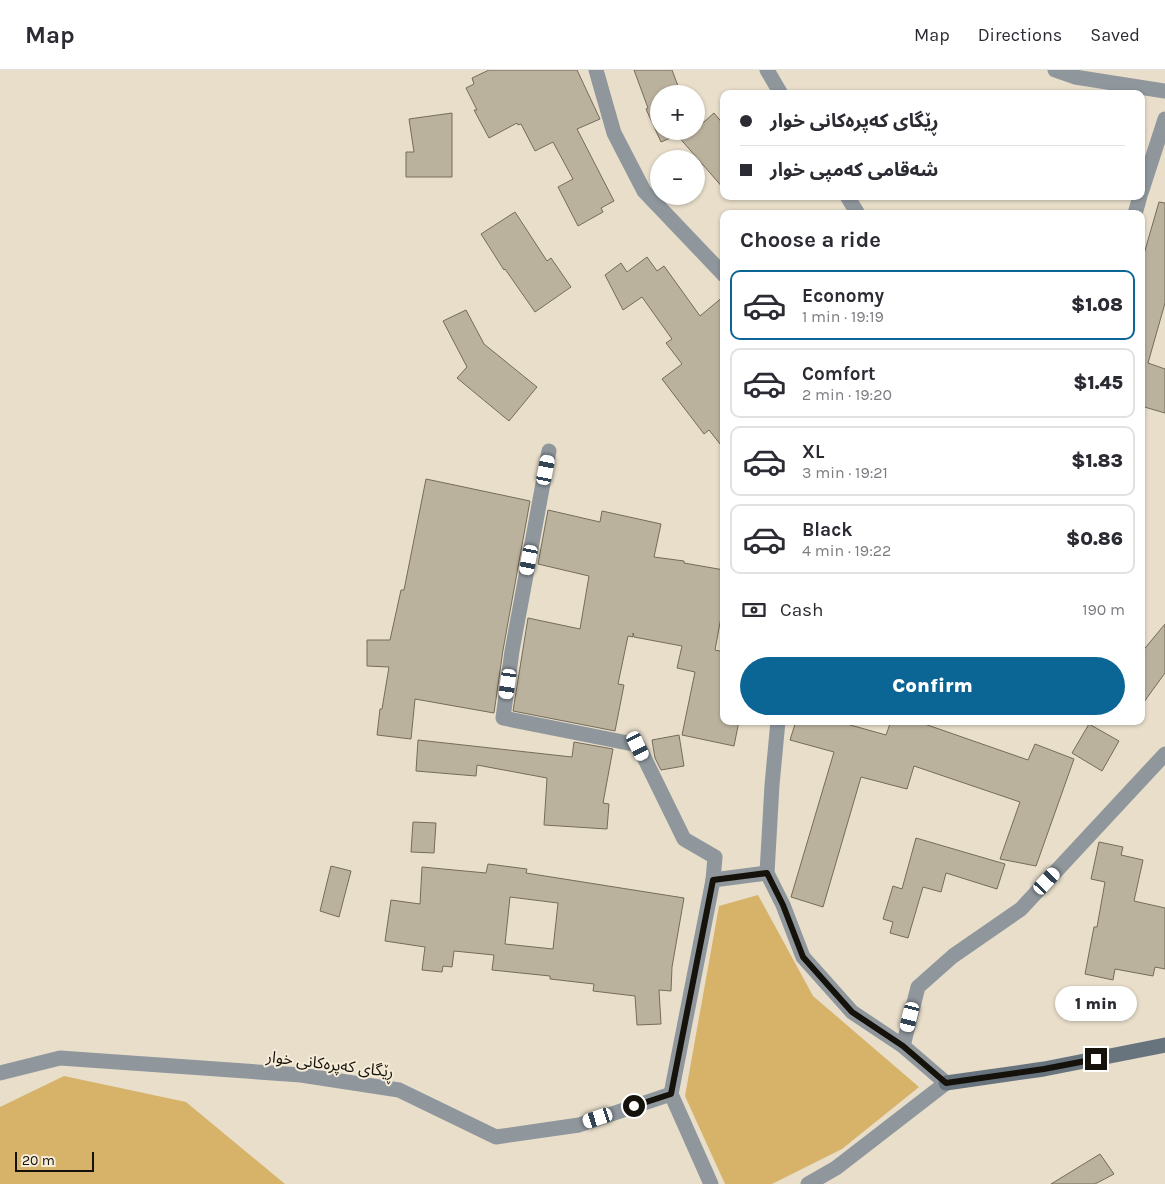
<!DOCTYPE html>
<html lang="en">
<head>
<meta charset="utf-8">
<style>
	:root { --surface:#fff; --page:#f7f7f7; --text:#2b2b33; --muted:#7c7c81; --line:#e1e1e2; --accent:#0b6595 }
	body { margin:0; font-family:Karla,"Noto Sans Arabic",sans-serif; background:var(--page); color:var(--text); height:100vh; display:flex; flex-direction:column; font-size:19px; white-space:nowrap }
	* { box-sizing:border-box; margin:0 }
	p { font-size:16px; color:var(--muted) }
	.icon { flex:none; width:28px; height:28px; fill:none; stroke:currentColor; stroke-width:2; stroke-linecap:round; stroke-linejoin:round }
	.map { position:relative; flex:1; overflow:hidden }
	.panel { position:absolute; left:720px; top:140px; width:425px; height:515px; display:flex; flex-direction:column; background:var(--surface); border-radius:10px; box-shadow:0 1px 4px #0004 }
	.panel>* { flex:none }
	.guide { position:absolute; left:720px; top:20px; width:425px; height:110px; border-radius:10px; box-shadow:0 1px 4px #0004; display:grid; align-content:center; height:110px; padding:0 20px; background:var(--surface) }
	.fabs { position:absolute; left:650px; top:15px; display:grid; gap:10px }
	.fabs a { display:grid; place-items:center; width:55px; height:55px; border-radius:50%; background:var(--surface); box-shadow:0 1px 4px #0004; font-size:25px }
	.scale { position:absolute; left:15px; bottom:12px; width:79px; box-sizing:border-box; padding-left:5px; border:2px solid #15120b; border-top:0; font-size:14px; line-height:18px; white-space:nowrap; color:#15120b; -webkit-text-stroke:4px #f5ebd7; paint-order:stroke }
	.end { position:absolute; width:22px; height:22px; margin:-11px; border:6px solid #15120b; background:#fff; box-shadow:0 0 0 2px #fff }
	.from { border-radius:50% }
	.bubble { position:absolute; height:35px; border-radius:18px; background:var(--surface); box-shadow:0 1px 4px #0004; font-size:16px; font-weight:800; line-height:35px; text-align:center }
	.car { position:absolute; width:15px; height:30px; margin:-15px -8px; border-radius:6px; box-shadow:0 0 4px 1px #0007; background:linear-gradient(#fff 24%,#345 0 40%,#fff 0 76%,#345 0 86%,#fff 0) }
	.guide b { display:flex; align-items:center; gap:18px; height:48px; font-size:19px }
	.guide b+b { border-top:1px solid var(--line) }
	.guide i { width:12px; height:12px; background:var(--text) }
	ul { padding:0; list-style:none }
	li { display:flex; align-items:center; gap:15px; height:70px; margin:0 10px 8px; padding:0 10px; border:2px solid var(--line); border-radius:10px }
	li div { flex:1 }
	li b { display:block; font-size:19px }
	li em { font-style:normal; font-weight:800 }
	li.selected { border-color:var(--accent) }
	li>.icon { width:45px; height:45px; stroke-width:1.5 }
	h2 { padding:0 20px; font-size:22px; line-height:60px }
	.pay { display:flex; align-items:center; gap:12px; height:55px; padding:0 20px; font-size:19px }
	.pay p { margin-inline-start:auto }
	.button { display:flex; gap:10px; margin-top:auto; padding:10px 20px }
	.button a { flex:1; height:58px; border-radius:30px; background:var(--accent); color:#fff; font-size:20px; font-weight:800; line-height:58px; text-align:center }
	header { display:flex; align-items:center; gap:30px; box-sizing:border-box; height:70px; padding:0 25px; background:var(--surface); border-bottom:1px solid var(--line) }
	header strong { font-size:24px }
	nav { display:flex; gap:28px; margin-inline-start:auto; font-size:18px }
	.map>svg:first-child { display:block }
	.green { fill:#d6b368 }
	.building { fill:#bbb29e; stroke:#746c5a; fill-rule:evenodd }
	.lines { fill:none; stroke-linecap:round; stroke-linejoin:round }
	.lane { stroke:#8f979d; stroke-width:15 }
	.street { stroke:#8f979d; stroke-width:15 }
	.secondary { stroke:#68747d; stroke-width:15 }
	.route { stroke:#15120b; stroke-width:6 }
	.labels { text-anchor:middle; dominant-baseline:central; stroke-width:4; stroke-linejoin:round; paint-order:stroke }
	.street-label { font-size:16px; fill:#15120b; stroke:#f5ebd7 }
</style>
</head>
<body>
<header>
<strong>Map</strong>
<nav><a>Map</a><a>Directions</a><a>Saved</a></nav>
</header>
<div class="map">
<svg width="1165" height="1114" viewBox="0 0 1165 1114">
	<rect width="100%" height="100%" fill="#e8deca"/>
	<g class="green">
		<path d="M758,825l55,101 106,91 -77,62 -70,35h-47l-40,-88 34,-190z"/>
		<path d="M64,1006l122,26 99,82h-285v-77z"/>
	</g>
	<g class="building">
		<path d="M489,0h88l23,49 -23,10 37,72 -13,7 2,4 -25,14 -20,-39 15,-8 -20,-37 -18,9 -14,-27 -3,1 -1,-2 -28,15 -15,-28h3l-11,-22 8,-4 -2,-6z"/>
		<path d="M634,0h38l9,24h-22v37h37v-2l18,-16 10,12v64l-47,-54 -16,7 -15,-33 2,-1z"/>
		<path d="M452,43v64h-46v-25h8l-5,-33z"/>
		<path d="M1159,132l6,1v100l-17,60 17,6v44l-24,-7v-142z"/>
		<path d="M515,142l32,49 4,-3 20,29 -36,25 -30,-43 -1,1 -23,-36z"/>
		<path d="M647,187l10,14 7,-5 36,50 24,-20v153l-15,-19 -5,4 -42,-55 20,-15 -16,-21 6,-4 -30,-42 -19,13 -18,-35 16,-12 6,9z"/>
		<path d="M466,240l18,34 53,43 -28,34 -52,-43 10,-11 -24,-46z"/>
		<path d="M426,409l104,22 -27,149 -9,63 -79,-14 -4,40 -34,-4 3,-26h2l7,-42 -22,-1v-26h23l11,-50h3z"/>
		<path d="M548,440l52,12 2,-11 59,13 -7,33 30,4v2l40,7v31l-9,49 9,2v69h15l-5,25 -52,-11 13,-63 -18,-4 5,-22 -48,-9 -1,-4v4l-5,-1 -10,48 6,1 -9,46 -102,-20 15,-93 52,11 9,-53 -51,-12z"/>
		<path d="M1165,554v49l-24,33v-53z"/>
		<path d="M796,651h40l50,14 5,-14h25l112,39 7,-16 39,15 -38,107 -36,-7 20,-57 -106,-36 -7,23 -46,-12 -38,130 -32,-10 43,-145 -44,-12z"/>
		<path d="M1089,654l30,17 -17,30 -30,-18z"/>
		<path d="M679,665l5,31 -23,4 -6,-12 -3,-18z"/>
		<path d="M418,670l154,17 2,-15 39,7 -10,54 6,1 -2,25 -63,-4 3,-47 -70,-13 -1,11 -60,-5z"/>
		<path d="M413,752l23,1 -2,30 -23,-1z"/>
		<path d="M916,768l89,26 -8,25 -51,-16 -5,19 -18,-5 -15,51 -18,-5 3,-11 -10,-3 10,-33 9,3z"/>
		<path d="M1099,772l24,5 -2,8 22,5 -9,41 31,7v61l-10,-2 -2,9 -38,-7 -2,11 -28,-6 9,-47h3l8,-45 -14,-3z"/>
		<path d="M488,794l39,5 -1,4 158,25 -12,69 -1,24 -12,-1 2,34 -24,1 -2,-29 -42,-5 1,-7 -44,-5v-3l-58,-6 2,-15 -40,-4 -2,16 -9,-1 -1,6 -20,-2 3,-23 -40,-6 6,-41 29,4 2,-37 64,6zM510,827l48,6 -5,46 -48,-5z"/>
		<path d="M331,796l20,5 -12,46 -19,-6z"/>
		<path d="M1100,1084l14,20 -19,10h-44z"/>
	</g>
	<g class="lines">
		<path class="lane" d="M549,381l-37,200 -9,67 135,27 46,94 31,18 -2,23"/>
		<g class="street">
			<path d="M596,0l18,63 30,58 80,84"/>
			<path d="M767,0l14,24"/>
			<path d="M1055,0l20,7 90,14"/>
			<path d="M1141,123l24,-74"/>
			<path d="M847,126l11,18"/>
			<path d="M1135,144l5,-18"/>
			<path d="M778,651l-6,64 -5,88 16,32 20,52 49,55 51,34 43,37 -110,85 -28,16"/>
			<path d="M903,976l15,-59 35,-31 68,-47 144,-155"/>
			<path d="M0,1003l60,-15 241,17 98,15 97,47 83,-12 92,-31"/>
			<path d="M711,1114l-40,-90 42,-214 54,-7"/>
		</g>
		<path class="secondary" d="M946,1013l98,-14 121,-24"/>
	</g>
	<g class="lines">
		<path class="route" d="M634,1036l37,-12 42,-214 54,-7 16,32 20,52 49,55 51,34 43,37 98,-14 52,-10"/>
	</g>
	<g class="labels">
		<g class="street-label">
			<text transform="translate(330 994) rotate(7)">ڕێگای کەپرەکانی خوار</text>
		</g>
	</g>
</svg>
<div class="fabs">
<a>+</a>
<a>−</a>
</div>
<div class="scale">20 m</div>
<i class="end from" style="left:634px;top:1036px"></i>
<i class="end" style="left:1096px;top:989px"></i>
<div class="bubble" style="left:1055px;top:916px;width:82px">1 min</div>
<i class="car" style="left:546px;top:400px;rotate:11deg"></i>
<i class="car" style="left:529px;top:490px;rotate:191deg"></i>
<i class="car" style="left:508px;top:614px;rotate:188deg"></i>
<i class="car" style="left:638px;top:676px;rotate:154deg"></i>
<i class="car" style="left:1047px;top:811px;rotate:43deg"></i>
<i class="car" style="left:910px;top:947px;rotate:194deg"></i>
<i class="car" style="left:598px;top:1048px;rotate:252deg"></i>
<div class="guide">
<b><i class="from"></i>ڕێگای کەپرەکانی خوار</b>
<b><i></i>شەقامی کەمپی خوار</b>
</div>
<section class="panel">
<h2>Choose a ride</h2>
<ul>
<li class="selected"><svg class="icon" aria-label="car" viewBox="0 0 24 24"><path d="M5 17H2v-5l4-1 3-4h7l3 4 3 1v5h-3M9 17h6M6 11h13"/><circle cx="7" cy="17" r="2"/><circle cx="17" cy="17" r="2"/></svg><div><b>Economy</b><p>1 min · 19:19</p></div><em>$1.08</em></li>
<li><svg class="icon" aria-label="car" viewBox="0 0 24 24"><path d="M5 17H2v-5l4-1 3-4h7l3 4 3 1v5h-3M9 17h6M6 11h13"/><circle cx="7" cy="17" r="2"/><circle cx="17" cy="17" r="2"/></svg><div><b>Comfort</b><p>2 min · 19:20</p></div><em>$1.45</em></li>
<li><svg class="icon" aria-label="car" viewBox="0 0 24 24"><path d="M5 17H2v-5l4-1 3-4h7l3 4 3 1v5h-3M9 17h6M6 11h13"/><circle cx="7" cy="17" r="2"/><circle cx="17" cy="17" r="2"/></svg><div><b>XL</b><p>3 min · 19:21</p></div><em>$1.83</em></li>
<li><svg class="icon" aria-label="car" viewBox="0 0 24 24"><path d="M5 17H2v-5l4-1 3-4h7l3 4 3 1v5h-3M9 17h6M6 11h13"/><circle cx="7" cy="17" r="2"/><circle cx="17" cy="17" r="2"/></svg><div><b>Black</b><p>4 min · 19:22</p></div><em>$0.86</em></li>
</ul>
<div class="pay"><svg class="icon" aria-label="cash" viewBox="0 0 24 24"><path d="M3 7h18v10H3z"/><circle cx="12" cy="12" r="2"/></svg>Cash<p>190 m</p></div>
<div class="button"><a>Confirm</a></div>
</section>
</div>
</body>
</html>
